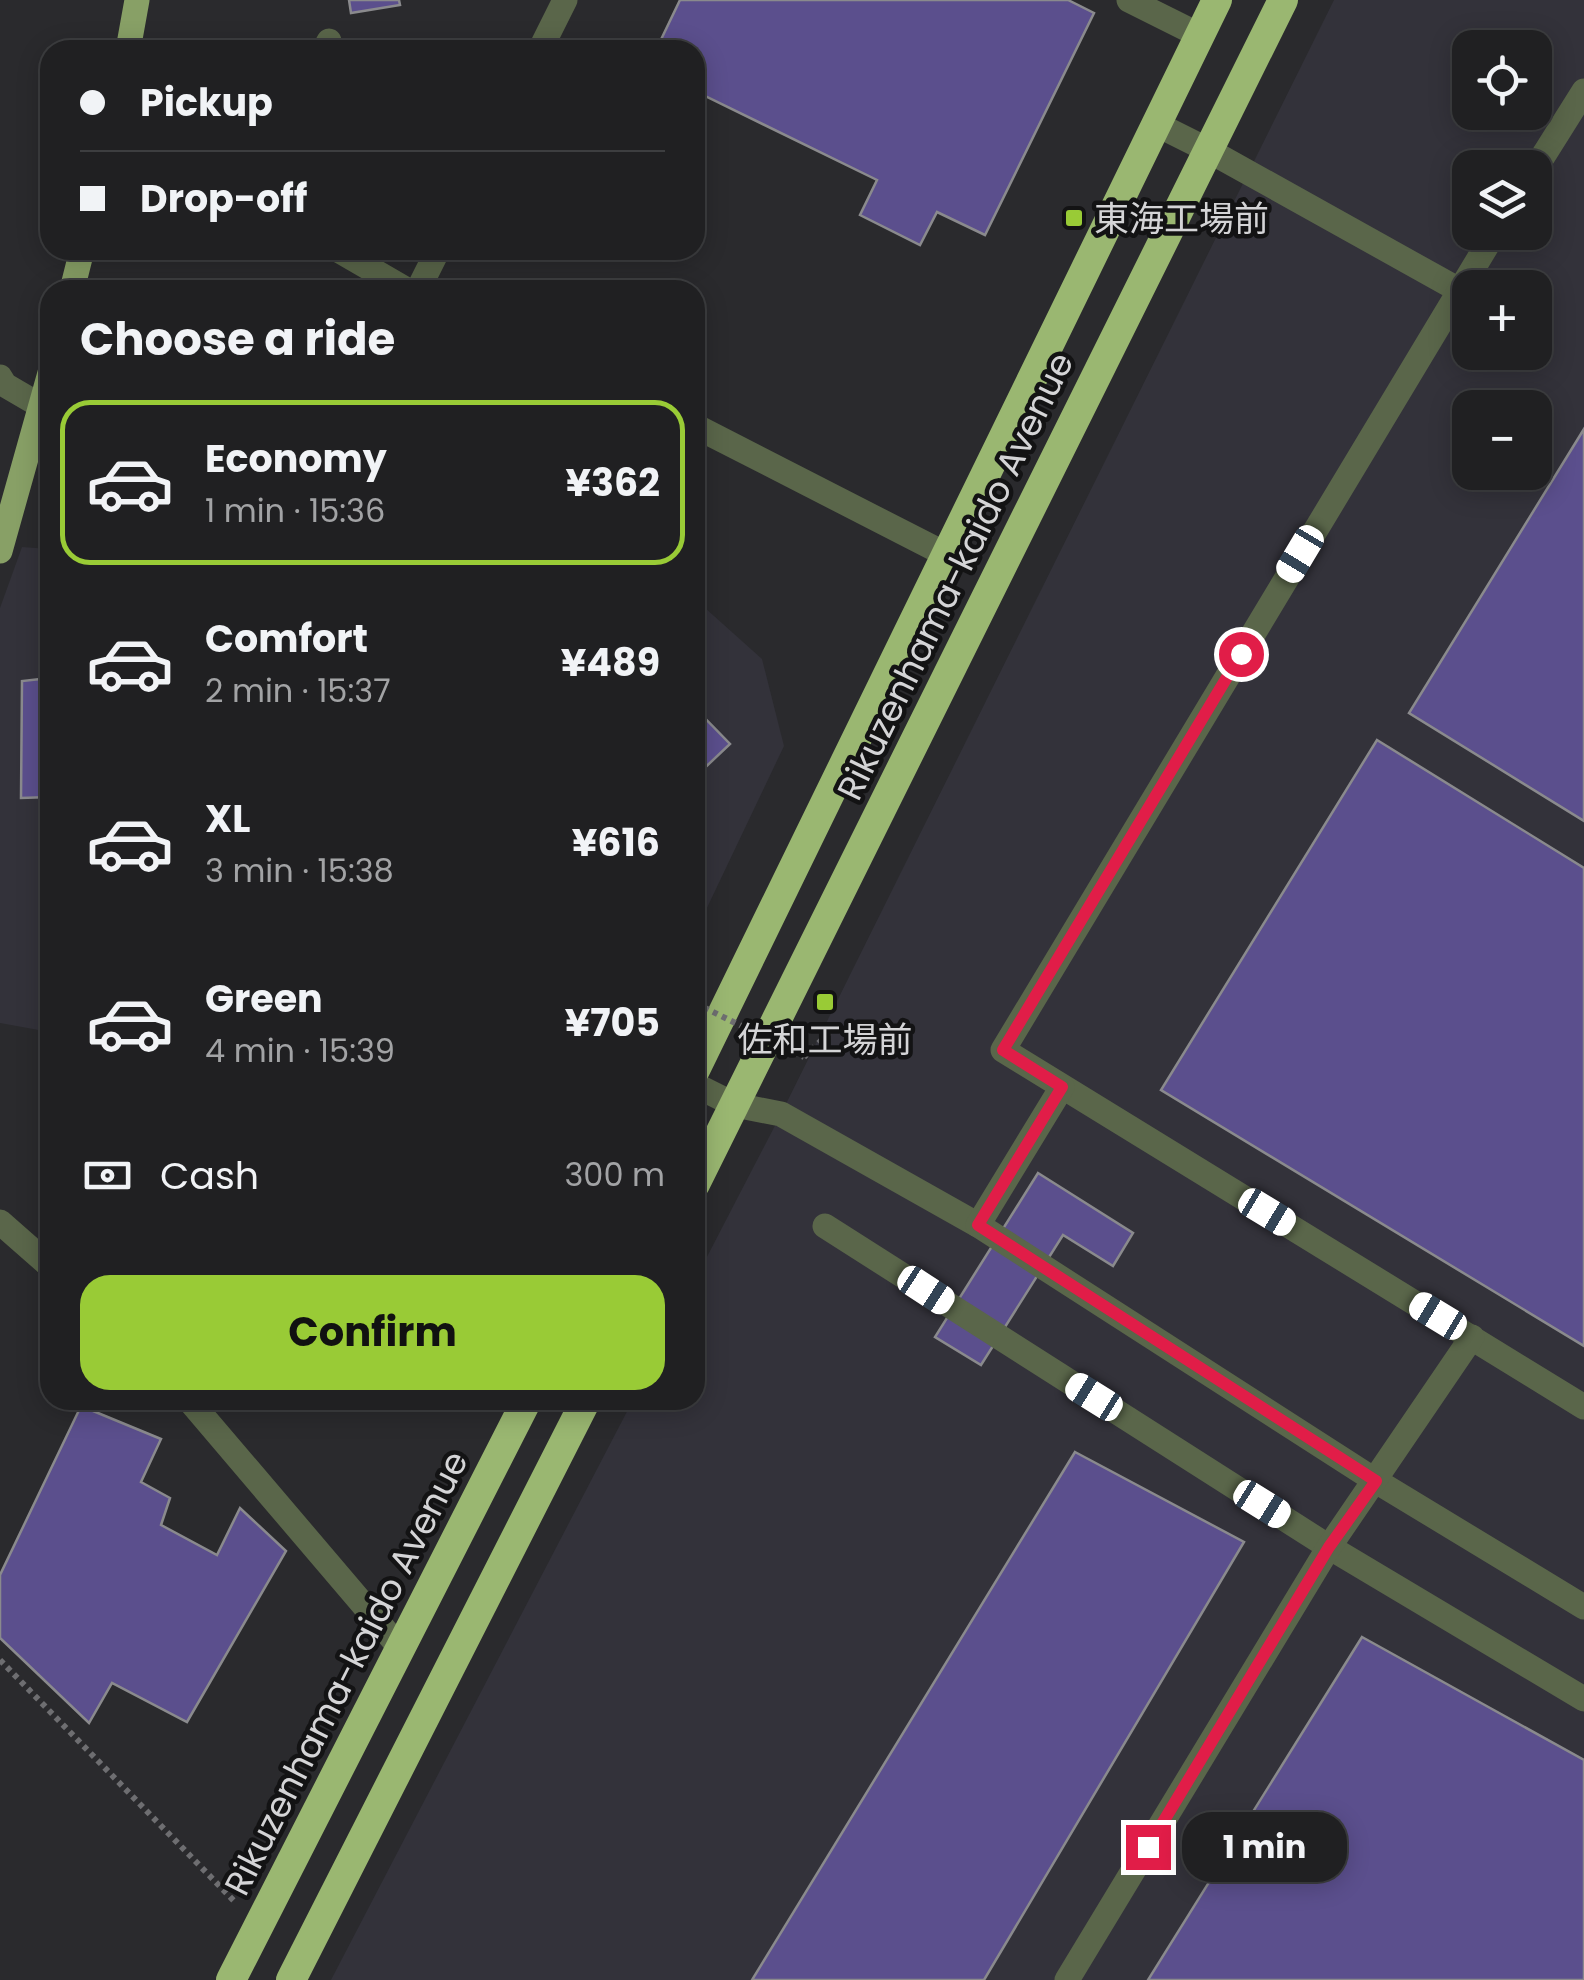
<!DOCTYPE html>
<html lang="en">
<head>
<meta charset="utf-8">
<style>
	:root { --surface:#202022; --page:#28282a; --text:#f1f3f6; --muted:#a2a3a5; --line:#3d3e40; --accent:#99cb36 }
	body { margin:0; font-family:Poppins,"Noto Sans JP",sans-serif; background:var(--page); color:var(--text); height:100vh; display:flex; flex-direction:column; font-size:38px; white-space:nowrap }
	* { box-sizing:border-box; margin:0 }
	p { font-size:32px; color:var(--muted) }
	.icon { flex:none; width:55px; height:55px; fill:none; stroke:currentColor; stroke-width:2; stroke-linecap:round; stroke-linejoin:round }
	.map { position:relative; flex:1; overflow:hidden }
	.details { position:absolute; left:40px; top:280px; width:665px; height:1130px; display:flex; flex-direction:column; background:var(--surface); border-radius:30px; box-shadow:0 5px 25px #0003,0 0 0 2px var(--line) }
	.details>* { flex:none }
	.hud { position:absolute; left:40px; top:40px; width:665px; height:220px; border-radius:30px; box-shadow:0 5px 25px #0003,0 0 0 2px var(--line); display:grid; align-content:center; height:220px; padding:0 40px; background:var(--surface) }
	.buttons { position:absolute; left:1452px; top:30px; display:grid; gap:20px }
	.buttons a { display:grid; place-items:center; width:100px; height:100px; border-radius:20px; background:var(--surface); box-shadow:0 5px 25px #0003,0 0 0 2px var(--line); font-size:50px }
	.end { position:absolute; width:45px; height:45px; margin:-22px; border:12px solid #e11d48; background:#fff; box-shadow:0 0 0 5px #fff }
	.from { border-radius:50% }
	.bubble { position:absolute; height:70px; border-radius:30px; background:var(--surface); box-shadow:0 5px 25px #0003,0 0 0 2px var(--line); font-size:32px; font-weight:700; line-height:70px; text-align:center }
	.car { position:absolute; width:30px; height:60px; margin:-30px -15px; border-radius:12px; box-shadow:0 0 8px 2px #0007; background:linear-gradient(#fff 24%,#345 0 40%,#fff 0 76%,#345 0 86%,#fff 0) }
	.hud b { display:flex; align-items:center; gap:35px; height:95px; font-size:38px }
	.hud b+b { border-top:2px solid var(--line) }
	.hud i { width:25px; height:25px; background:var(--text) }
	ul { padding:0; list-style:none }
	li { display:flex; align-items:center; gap:30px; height:165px; margin:0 20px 15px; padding:0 20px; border:5px solid transparent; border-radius:30px }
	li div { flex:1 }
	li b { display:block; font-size:38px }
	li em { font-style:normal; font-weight:700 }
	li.active { border-color:var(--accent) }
	li>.icon { width:90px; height:90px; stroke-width:1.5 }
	h2 { padding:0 40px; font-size:45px; line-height:120px }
	.pay { display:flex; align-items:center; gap:25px; height:110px; padding:0 40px; font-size:38px }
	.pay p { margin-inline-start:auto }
	.action { display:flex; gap:20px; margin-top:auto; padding:20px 40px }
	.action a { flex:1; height:115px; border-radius:30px; background:var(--accent); color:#111; font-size:40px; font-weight:700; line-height:115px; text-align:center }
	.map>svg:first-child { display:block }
	.built { fill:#33323a; fill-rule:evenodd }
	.building { fill:#5b4f8d; stroke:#8a8a8d; stroke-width:2.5 }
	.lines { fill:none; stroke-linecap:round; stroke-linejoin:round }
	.path { stroke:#6e6e71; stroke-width:6; stroke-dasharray:5 5; stroke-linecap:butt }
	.minor { stroke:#5a664a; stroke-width:25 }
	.major { stroke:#88a066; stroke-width:25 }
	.highway { stroke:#9ab771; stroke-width:30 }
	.path-bridge { stroke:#6e6e71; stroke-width:6; stroke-dasharray:5 5; stroke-linecap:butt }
	.route { stroke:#e11d48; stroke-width:12 }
	.poi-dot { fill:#99cb36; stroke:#131314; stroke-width:4 }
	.labels { text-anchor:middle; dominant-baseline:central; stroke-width:9; stroke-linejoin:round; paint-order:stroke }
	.poi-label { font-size:35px; fill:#d4d4d6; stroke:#131314; text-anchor:start }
	.street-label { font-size:35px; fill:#d4d4d6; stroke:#131314 }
</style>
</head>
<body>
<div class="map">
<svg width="1584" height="1980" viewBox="0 0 1584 1980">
	<rect width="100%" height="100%" fill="#2a2a2d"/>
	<g class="built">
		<path d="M1334,0h250v1980h-1253l302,-580h62v-120l86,-166zM1470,48h65v64h-65zM1470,168h65v64h-65zM1470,288h65v64h-65zM1470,408h65v64h-65z"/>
		<path d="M22,547l28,2v479l-6,3 -44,-8v-415z"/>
		<path d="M695,599l67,60 22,87 -89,187z"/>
	</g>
	<g class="building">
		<path d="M349,0h50l1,5 -49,8z"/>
		<path d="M680,0h388l26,13 -109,222 -48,-23 -17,33 -60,-30 17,-35 -182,-89v-41h-39z"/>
		<path d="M1584,429v392l-175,-108z"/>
		<path d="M50,678v119l-29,1 1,-117z"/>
		<path d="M695,708l35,36 -35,33z"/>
		<path d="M1377,740l207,128v478l-423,-256z"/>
		<path d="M1038,1173l95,60 -20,33 -50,-31 -82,130 -46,-28z"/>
		<path d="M81,1406l80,33 -20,43 29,16 -9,27 56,30 23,-47 46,43 -99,171 -75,-39 -23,40 -89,-85v-63z"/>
		<path d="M1075,1452l169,90 -260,438h-232z"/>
		<path d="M1362,1637l222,123v220h-436z"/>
	</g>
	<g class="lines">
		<g class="path">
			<path d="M804,1057l24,-23 -16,-8 -2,5"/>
			<path d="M0,1660l236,243"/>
		</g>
		<g class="minor">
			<path d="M1129,0l70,35"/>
			<path d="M324,50l5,-9"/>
			<path d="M540,50l25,-50"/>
			<path d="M1156,124l50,25 253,141"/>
			<path d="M1535,169l49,-78"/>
			<path d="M1495,232l-492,818 581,357"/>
			<path d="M338,250l69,40"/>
			<path d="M418,290l20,-40"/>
			<path d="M0,377l5,8 36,21"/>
			<path d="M695,426l252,129"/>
			<path d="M695,1085l40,20 46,9 197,111 398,256 208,126"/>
			<path d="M0,1222l50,44"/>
			<path d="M978,1225l84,-138"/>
			<path d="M825,1226l504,321 255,152"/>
			<path d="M189,1400l212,249"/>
			<path d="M1067,1980l262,-433 143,-210"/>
		</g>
		<g class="major">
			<path d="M128,50l9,-50"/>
			<path d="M72,290l10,-40"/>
			<path d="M0,551l50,-178"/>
		</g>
		<g class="highway">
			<path d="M695,1070l522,-1070"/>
			<path d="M695,1184l588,-1184"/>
			<path d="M231,1980l296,-580"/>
			<path d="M291,1980l295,-580"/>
		</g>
		<path class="path-bridge" d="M695,1003l109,54"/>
	</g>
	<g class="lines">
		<path class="route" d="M1148,1847l181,-300 47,-66 -398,-256 84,-138 -59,-37 238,-396"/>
	</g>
	<g class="poi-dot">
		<rect x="1064" y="208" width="20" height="20" rx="5"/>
		<rect x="815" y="992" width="20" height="20" rx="5"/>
	</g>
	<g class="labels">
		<g class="poi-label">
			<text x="1094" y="218">東海工場前</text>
			<text x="825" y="1039" text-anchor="middle">佐和工場前</text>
		</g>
		<g class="street-label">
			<text transform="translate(955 576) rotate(-64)">Rikuzenhama-kaido Avenue</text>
			<text transform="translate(346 1673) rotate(-63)">Rikuzenhama-kaido Avenue</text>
		</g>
	</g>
</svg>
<div class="buttons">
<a><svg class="icon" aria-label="locate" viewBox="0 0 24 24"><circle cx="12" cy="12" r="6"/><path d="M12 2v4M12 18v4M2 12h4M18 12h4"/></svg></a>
<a><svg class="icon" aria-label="layers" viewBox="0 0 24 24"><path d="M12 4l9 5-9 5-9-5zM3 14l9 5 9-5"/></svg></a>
<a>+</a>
<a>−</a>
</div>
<i class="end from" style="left:1241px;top:654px"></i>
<i class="end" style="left:1148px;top:1847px"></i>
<div class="bubble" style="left:1182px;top:1812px;width:165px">1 min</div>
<i class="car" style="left:1300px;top:554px;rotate:211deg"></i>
<i class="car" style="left:1267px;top:1212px;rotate:121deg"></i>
<i class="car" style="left:926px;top:1290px;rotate:123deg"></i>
<i class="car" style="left:1438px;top:1316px;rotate:301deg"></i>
<i class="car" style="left:1094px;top:1397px;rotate:302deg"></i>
<i class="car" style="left:1262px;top:1504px;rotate:122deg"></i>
<div class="hud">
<b><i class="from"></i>Pickup</b>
<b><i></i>Drop-off</b>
</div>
<section class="details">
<h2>Choose a ride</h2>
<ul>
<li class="active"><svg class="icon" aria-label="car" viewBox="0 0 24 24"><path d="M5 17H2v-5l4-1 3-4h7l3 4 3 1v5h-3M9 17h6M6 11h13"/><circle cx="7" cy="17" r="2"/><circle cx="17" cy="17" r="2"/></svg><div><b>Economy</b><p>1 min · 15:36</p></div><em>¥362</em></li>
<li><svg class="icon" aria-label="car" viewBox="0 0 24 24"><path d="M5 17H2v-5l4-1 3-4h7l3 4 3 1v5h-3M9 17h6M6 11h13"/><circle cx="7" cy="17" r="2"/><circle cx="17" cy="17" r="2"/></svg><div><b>Comfort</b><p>2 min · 15:37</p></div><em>¥489</em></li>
<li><svg class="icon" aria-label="car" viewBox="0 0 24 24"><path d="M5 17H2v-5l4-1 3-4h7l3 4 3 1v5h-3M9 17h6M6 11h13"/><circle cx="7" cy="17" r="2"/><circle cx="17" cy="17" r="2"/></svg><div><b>XL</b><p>3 min · 15:38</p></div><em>¥616</em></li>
<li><svg class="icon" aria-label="car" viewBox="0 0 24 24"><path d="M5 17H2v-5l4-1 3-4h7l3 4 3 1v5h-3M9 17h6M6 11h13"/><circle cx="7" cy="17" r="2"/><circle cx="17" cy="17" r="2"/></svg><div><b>Green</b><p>4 min · 15:39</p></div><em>¥705</em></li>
</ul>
<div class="pay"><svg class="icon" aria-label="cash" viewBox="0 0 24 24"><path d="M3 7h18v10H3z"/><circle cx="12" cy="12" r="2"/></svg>Cash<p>300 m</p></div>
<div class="action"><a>Confirm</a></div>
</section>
</div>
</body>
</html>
